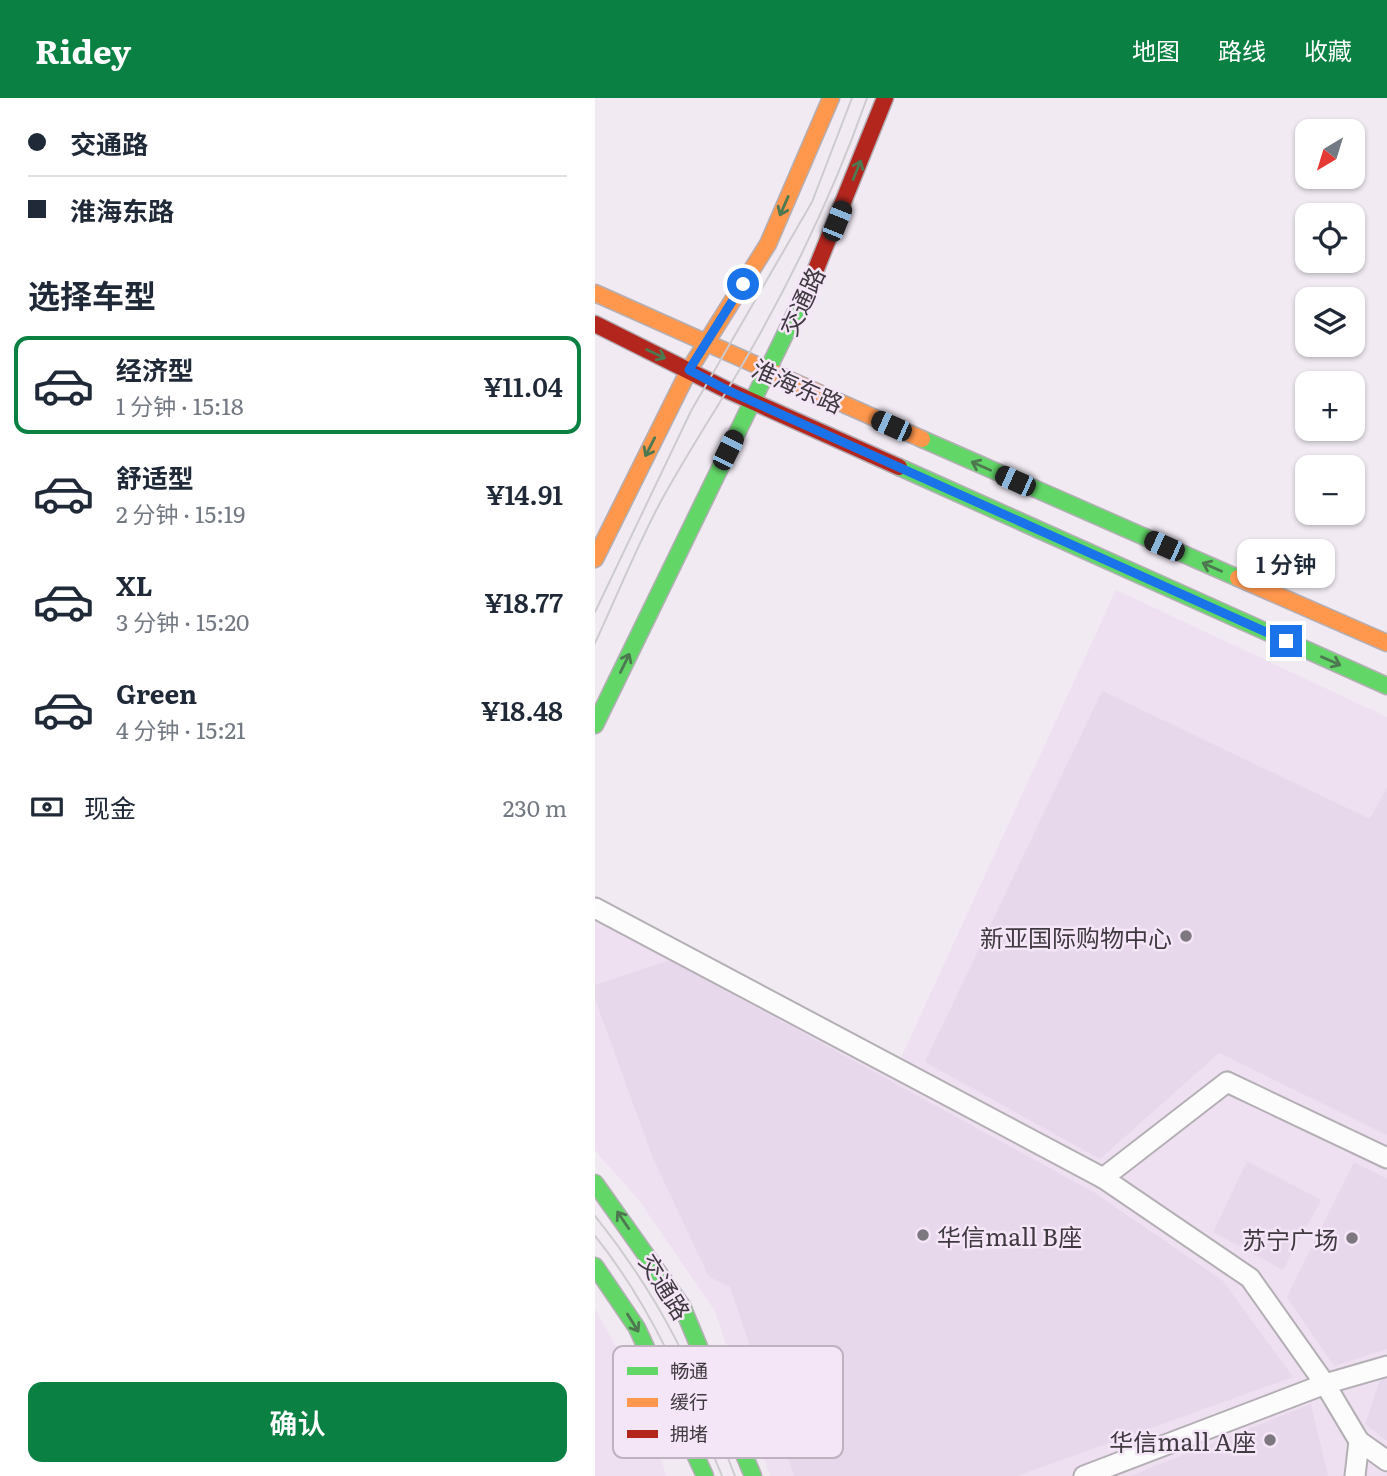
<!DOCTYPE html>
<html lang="zh">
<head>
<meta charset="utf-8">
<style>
	:root { --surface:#fff; --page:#f2f2f3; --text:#1f2937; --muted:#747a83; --line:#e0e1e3; --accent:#0b8043 }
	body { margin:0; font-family:Literata,"Noto Sans SC",serif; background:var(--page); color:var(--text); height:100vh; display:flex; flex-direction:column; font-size:26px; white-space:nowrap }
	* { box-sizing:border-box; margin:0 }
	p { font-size:23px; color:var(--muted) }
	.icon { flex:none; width:38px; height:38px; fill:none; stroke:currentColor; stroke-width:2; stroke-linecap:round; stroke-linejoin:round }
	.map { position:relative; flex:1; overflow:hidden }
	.panel { display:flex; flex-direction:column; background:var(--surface); width:595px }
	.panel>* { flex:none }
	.banner { display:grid; align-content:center; height:154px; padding:0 28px; background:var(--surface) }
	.needle { width:46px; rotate:218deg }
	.fabs { position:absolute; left:700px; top:21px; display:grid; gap:14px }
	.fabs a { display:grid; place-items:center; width:70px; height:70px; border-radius:14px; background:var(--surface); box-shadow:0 2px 5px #0004; font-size:35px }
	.end { position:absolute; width:32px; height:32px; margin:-16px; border:9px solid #1a73e8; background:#fff; box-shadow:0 0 0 4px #fff }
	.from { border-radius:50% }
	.bubble { position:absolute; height:49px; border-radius:14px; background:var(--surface); box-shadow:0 2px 5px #0004; font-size:23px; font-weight:600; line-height:49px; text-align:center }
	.car { position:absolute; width:21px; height:42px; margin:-21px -10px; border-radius:9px; box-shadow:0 0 5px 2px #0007; background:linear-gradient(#222 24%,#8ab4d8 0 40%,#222 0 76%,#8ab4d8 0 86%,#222 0) }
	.banner b { display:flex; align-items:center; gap:24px; height:66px; font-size:26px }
	.banner b+b { border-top:2px solid var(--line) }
	.banner i { width:18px; height:18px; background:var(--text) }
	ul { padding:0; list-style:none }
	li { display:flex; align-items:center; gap:21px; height:98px; margin:0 14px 10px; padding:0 14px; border:4px solid transparent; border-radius:14px }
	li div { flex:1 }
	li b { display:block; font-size:26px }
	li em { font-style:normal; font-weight:600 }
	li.current { border-color:var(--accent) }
	li>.icon { width:63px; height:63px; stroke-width:1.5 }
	h2 { padding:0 28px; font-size:32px; line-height:84px }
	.pay { display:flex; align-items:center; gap:18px; height:77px; padding:0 28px; font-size:26px }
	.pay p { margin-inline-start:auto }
	.action { display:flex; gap:14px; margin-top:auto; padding:14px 28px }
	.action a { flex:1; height:80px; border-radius:14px; background:var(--accent); color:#fff; font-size:28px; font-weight:600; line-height:80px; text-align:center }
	header { display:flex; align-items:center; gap:42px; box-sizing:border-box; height:98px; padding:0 35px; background:var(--accent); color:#fff }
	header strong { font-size:33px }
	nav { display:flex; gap:38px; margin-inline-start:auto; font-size:24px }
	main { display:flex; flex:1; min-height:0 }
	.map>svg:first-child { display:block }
	.built { fill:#eee0f1 }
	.building { fill:#e7d8eb }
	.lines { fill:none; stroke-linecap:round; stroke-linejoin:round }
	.street-casing { stroke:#b4afb5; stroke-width:23 }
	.fast-casing { stroke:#b4afb5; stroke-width:19 }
	.slow-casing { stroke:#b4afb5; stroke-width:19 }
	.jam-casing { stroke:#b4afb5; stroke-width:19 }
	.street { stroke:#fdfcfd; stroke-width:19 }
	.fast { stroke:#63d668; stroke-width:16 }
	.slow { stroke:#ff974d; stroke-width:16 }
	.jam { stroke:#b3261e; stroke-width:16 }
	.tram { stroke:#cdcbce; stroke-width:2 }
	.oneway { stroke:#4d7850 }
	.route { stroke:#1a73e8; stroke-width:9 }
	.poi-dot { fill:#7d777f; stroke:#f4e6f7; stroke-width:2.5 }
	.labels { text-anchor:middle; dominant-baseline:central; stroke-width:5; stroke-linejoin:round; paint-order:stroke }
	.street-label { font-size:24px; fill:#3f3940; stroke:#f4e6f7 }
	.poi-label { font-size:24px; fill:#3f3940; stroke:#f4e6f7; text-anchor:end }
	.key { fill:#f4e6f7; stroke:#beb2c0; stroke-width:2 }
	.key-label { font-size:19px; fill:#3f3940 }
</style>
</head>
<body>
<header>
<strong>Ridey</strong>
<nav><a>地图</a><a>路线</a><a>收藏</a></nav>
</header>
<main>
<section class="panel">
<div class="banner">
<b><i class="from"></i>交通路</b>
<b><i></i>淮海东路</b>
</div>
<h2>选择车型</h2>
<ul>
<li class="current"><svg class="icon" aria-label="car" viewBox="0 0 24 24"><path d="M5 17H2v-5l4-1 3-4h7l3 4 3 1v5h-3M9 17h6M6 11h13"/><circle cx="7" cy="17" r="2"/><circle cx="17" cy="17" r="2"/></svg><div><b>经济型</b><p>1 分钟 · 15:18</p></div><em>¥11.04</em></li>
<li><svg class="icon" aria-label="car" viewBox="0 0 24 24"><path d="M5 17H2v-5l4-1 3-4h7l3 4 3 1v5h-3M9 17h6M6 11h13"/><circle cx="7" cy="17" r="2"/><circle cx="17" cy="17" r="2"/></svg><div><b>舒适型</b><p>2 分钟 · 15:19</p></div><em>¥14.91</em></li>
<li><svg class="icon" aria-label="car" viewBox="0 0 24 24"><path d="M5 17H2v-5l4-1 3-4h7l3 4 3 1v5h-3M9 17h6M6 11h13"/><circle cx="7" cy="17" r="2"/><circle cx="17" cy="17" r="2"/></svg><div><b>XL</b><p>3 分钟 · 15:20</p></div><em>¥18.77</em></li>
<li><svg class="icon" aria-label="car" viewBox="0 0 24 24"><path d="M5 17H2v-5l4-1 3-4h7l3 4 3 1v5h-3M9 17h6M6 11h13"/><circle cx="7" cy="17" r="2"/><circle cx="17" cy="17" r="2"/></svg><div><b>Green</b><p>4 分钟 · 15:21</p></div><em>¥18.48</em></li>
</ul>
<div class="pay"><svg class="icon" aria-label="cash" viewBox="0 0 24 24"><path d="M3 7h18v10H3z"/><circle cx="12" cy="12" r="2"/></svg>现金<p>230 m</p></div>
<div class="action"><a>确认</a></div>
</section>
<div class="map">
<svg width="792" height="1378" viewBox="0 0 792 1378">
	<rect width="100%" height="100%" fill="#f1eaf3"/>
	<g class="built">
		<path d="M521,492l271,127v759h-617l-55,-165 -77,-112 -43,-48v-256l304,167z"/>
		<path d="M0,1211l48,86 23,81h-71z"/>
	</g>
	<g class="building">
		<path d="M507,593l268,128 17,-32v348l-168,-82 -119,106 -175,-97z"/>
		<path d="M75,862l425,233 128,88 70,96 -276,99h-223l-64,-189 -21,-10 -57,-121 -57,-157v-14z"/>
		<path d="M652,1063l74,39 -38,70 -70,-38z"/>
		<path d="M759,1064l33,17v170l-53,17 -47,-69z"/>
		<path d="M792,1277v66l-22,-17 16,-47z"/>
		<path d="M716,1306l17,72h-198z"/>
	</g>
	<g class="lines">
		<defs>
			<g id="street">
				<path d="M0,810l508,270 124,-96 160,76"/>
				<path d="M764,1343l28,20"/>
				<path d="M489,1378l241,-92 -75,-106 -147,-100"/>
				<path d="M760,1378l4,-35 -34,-57 62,-18"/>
			</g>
			<g id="fast">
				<path d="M327,341l316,139"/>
				<path d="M304,369l488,219"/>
				<path d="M0,627l217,-446"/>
				<path d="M0,1085l87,123 71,170"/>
				<path d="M0,1168l42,62 68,148"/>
			</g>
			<g id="slow">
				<path d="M0,195l327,146"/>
				<path d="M0,461l94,-189 79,-126 63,-146"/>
				<path d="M643,480l149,65"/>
			</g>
			<g id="jam">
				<path d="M217,181l73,-181"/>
				<path d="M0,226l132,66 172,77"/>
			</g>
		</defs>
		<use href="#street" class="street-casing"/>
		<use href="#fast" class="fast-casing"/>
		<use href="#slow" class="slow-casing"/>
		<use href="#jam" class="jam-casing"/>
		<use href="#street" class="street"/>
		<use href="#fast" class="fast"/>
		<use href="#slow" class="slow"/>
		<use href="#jam" class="jam"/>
		<g class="tram">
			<path d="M0,514l96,-201 121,-209 40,-104"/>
			<path d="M0,545c22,-47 41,-95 65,-140 26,-48 56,-93 84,-141 48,-83 91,-173 123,-264"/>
			<path d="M0,1118c69,86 101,159 140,260"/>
			<path d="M0,1138c58,72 92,155 127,240"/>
		</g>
	</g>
	<defs><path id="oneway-shaft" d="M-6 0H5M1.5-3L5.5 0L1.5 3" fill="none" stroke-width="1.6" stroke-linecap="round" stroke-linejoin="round" transform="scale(1.75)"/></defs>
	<g class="oneway">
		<use href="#oneway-shaft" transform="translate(262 72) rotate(-68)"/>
		<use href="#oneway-shaft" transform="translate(189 108) rotate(114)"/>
		<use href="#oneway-shaft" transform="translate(61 256) rotate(26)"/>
		<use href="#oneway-shaft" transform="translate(55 349) rotate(117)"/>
		<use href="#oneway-shaft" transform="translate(386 368) rotate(-156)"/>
		<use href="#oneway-shaft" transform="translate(617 469) rotate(-156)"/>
		<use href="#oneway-shaft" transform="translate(736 563) rotate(24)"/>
		<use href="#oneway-shaft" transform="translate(30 565) rotate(-64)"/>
		<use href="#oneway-shaft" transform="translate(28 1122) rotate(-124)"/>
		<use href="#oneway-shaft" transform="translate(38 1225) rotate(58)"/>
	</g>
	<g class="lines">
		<path class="route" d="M148,186l-54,86 38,20 559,251"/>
	</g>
	<g class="poi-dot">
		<circle cx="591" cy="838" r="7"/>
		<circle cx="328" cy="1137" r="7"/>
		<circle cx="757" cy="1140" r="7"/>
		<circle cx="675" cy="1342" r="7"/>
	</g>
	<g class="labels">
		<g class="street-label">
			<text transform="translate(206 203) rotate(-65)">交通路</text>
			<text transform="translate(203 287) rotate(24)">淮海东路</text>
			<text transform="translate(71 1188) rotate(58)">交通路</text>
		</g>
		<g class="poi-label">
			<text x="577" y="838">新亚国际购物中心</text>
			<text x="342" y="1137" text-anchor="start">华信mall B座</text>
			<text x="743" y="1140">苏宁广场</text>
			<text x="661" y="1342">华信mall A座</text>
		</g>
	</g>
	<rect x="18" y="1248" width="230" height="112" rx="10" class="key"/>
	<rect x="32" y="1269" width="31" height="8" fill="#63d668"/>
	<rect x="32" y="1300" width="31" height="9" fill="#ff974d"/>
	<rect x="32" y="1332" width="31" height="8" fill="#b3261e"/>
	<g class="key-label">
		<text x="75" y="1280">畅通</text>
		<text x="75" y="1311">缓行</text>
		<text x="75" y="1343">拥堵</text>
	</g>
</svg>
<div class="fabs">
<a><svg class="needle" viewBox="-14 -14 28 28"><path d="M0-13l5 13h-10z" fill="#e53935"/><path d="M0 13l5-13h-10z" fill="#747a83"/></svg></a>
<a><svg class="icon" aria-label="locate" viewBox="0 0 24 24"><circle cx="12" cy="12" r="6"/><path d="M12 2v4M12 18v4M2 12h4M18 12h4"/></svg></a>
<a><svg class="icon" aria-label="layers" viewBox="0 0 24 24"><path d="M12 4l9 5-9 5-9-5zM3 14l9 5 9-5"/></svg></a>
<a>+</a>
<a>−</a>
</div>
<i class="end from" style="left:148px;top:186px"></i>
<i class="end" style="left:691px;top:543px"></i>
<div class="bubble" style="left:642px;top:441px;width:98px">1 分钟</div>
<i class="car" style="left:242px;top:123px;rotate:22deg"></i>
<i class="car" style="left:296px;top:328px;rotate:294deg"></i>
<i class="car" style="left:133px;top:352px;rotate:26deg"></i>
<i class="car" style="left:420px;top:383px;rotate:294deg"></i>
<i class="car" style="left:569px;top:448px;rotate:294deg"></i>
</div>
</main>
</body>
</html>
